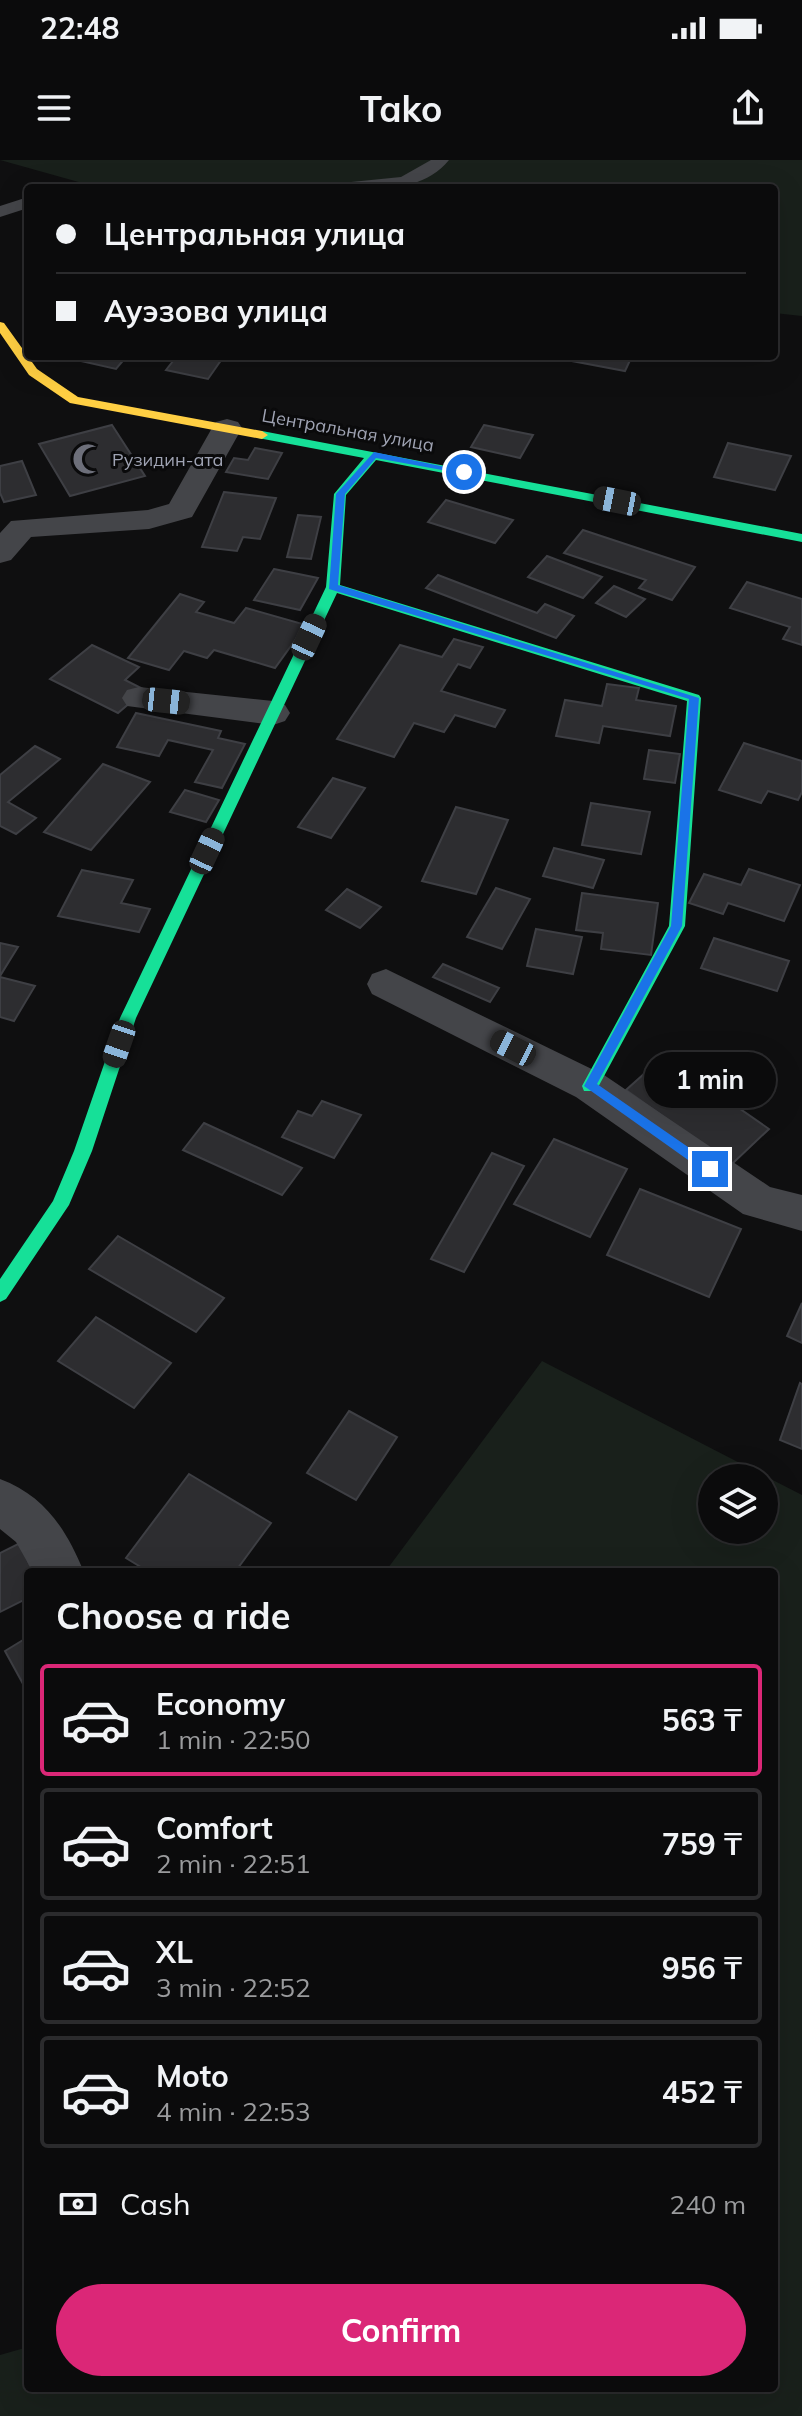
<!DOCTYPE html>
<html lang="en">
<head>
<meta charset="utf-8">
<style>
	:root { --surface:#0b0b0c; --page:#19191a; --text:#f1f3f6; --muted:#9a9b9d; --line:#2b2b2d; --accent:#db2777 }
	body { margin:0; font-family:Mulish,sans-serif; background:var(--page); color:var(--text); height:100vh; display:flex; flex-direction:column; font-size:30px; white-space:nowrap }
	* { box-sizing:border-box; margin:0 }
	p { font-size:26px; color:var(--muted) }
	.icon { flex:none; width:44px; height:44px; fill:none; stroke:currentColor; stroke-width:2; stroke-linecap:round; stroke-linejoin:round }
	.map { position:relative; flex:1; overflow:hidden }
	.drawer { position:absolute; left:24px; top:1408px; width:754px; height:824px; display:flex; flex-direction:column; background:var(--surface); border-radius:8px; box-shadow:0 8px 32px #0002,0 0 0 2px var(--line) }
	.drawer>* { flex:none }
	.top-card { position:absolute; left:24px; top:24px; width:754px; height:176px; border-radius:8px; box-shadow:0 8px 32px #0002,0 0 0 2px var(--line); display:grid; align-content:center; height:176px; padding:0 32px; background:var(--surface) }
	.buttons { position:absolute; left:698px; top:1304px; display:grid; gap:16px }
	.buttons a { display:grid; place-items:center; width:80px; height:80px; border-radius:50%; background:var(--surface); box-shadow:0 8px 32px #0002,0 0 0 2px var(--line); font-size:40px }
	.end { position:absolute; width:36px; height:36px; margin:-18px; border:10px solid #1a73e8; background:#fff; box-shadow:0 0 0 4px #fff }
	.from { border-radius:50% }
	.bubble { position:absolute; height:56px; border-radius:28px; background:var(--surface); box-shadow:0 8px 32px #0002,0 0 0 2px var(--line); font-size:26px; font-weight:700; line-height:56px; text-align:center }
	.car { position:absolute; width:24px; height:48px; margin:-24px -12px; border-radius:10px; box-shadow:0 0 6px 2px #0007; background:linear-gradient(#222 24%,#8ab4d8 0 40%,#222 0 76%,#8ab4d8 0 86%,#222 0) }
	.top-card b { display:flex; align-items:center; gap:28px; height:76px; font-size:30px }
	.top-card b+b { border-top:2px solid var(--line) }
	.top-card i { width:20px; height:20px; background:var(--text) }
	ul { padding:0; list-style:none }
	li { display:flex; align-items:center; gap:24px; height:112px; margin:0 16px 12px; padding:0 16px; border:4px solid var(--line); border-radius:8px }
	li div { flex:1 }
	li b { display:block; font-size:30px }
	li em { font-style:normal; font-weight:700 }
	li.on { border-color:var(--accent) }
	li>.icon { width:72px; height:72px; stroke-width:1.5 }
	h2 { padding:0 32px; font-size:36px; line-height:96px }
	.pay { display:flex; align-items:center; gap:20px; height:88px; padding:0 32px; font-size:30px }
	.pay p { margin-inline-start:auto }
	.action { display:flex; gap:16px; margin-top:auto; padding:16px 32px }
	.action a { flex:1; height:92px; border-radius:48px; background:var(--accent); color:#fff; font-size:32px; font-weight:700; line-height:92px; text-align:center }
	.status { display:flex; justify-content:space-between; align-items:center; height:56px; padding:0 40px; background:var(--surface); direction:ltr }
	.status svg { height:22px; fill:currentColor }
	header { display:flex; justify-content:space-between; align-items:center; height:104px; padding:0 32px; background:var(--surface); font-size:36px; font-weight:700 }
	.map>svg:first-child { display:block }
	.green { fill:#19201b; fill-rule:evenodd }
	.building { fill:#2d2d30; stroke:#3e3f44; stroke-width:2 }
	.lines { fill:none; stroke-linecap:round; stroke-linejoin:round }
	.lane { fill:#444549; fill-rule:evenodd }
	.street { fill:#444549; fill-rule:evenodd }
	.fast { fill:#16e098; fill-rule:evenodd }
	.slow { fill:#ffcf43; fill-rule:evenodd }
	.route { fill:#1a73e8 }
	.labels { text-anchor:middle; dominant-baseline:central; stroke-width:6; stroke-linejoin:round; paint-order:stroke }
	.far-street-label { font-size:18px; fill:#9fa3b3; stroke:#0a0a0b }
	.far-poi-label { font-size:18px; fill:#9fa3b3; stroke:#0a0a0b; text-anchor:start }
</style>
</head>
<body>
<div class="status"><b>22:48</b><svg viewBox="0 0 49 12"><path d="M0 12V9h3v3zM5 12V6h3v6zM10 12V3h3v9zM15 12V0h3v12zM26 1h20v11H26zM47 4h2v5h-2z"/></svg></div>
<header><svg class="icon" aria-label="menu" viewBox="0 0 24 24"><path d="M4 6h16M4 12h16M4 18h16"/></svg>Tako<svg class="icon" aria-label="share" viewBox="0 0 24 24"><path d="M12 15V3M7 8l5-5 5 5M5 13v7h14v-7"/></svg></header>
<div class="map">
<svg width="802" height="2256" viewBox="0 0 802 2256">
	<rect width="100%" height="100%" fill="#0f0f10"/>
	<g class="green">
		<path d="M0,0h802v156l-28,-3v-125h-674z"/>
		<path d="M542,1201l260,134v921h-802v-61l28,-8v41h746v-816h-389zM712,1318h52v52h-52z"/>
	</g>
	<g class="building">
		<path d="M59,196h68l-11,13z"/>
		<path d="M177,196h47l-16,23 -42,-9z"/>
		<path d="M562,196h70l-7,15 -64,-12z"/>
		<path d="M112,265l33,51 -75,20 -31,-52z"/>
		<path d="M484,265l49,10 -13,23 -49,-11z"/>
		<path d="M728,283l63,13 -16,34 -61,-13z"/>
		<path d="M255,288l27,5 -14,26 -42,-7 8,-14 14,2z"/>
		<path d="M22,301l14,34 -32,7 -4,-9v-27z"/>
		<path d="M224,332l52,6 -16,41 -17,-2 -6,14 -35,-4z"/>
		<path d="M446,340l67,20 -18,23 -67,-21z"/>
		<path d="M298,355l23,2 -10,42 -24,-2z"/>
		<path d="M583,370l112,37 -23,33 -33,-12 7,-8 -82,-27z"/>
		<path d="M547,396l55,21 -19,21 -55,-21z"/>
		<path d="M274,409l44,9 -18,32 -46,-10z"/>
		<path d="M438,415l99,38 8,-9 29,12 -18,22 -130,-50z"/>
		<path d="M747,422l55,17v46l-19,-6 7,-12 -60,-19z"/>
		<path d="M614,426l31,13 -19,18 -30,-14z"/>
		<path d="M180,434l24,8 -8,10 38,11 12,-15 60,17 -31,43 -61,-18 -7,8 -23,-7 -15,19 -41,-12z"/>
		<path d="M454,479l29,8 -13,21 -12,-4 -17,27 64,19 -10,17 -40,-12 -11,17 -30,-9 -20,34 -57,-18 63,-94 42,12z"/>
		<path d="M92,485l47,22 -14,13 20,10 -27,23 -68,-34z"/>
		<path d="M607,524l32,4 -3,12 40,6 -6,30 -67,-10 -4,17 -43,-7 9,-36 37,6z"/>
		<path d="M136,553l85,18 -3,7 27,6 -23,44 -27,-6 18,-32 -45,-10 -9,16 -42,-9z"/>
		<path d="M744,583l58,18v31l-4,8 -30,-9 -7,12 -42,-13z"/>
		<path d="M35,586l25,13 -52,43 28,16 -20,16 -16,-8v-51z"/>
		<path d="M649,590l31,4 -5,29 -31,-4z"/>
		<path d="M103,604l47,18 -59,68 -47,-18z"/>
		<path d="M333,618l32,10 -34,50 -33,-11z"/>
		<path d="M185,630l34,10 -13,22 -36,-10z"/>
		<path d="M591,643l59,9 -9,42 -59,-9z"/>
		<path d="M456,647l52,13 -32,74 -54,-13z"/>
		<path d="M554,688l50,12 -11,28 -50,-12z"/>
		<path d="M749,709l51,16 -16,36 -56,-18 -5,11 -34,-11 15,-29 37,11z"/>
		<path d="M82,710l51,10 -12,23 29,6 -11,23 -81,-16z"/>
		<path d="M496,728l34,11 -28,50 -35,-12z"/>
		<path d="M347,729l34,18 -21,21 -34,-18z"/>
		<path d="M582,733l76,10 -7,52 -50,-6 2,-16 -27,-3z"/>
		<path d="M536,769l46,8 -9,37 -46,-8z"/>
		<path d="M714,778l75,23 -12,30 -76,-23z"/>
		<path d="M0,783l18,4 -18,29z"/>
		<path d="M443,804l56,24 -9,14 -57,-25z"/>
		<path d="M0,817l35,9 -21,35 -14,-4z"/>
		<path d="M664,896l105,73 -38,36 -105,-75z"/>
		<path d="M322,941l39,14 -27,43 -52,-21 16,-26 14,5z"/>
		<path d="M204,963l98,45 -20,27 -99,-45z"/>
		<path d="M554,979l73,30 -37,68 -76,-33z"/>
		<path d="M492,993l32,13 -60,106 -33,-13z"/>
		<path d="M640,1029l101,40 -32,68 -102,-42z"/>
		<path d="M118,1076l106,62 -28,34 -107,-63z"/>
		<path d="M802,1143v40l-15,-7z"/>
		<path d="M96,1157l75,46 -37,45 -76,-47z"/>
		<path d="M800,1223l2,1v65l-22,-9z"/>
		<path d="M349,1251l48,26 -41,63 -49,-27z"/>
		<path d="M189,1314l82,49 -36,49h-86l-23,-14z"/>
		<path d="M20,1383l13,29h-5v26l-28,14v-59z"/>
		<path d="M28,1477v56l-23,-42z"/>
	</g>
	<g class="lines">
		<g class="lane">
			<path d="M431,0h18c-29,35 -76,28 -116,28l8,-5 60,-6z"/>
			<path d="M135,23h119l8,5h-135z"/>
			<path d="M28,37v11l-28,9v-11z"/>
		</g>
		<g class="street">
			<path d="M227,259l11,3 4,6 -50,89 -43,12 -118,8 -20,23 -11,3v-30l11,-12 137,-11 21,-6 43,-76 4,-6z"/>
			<path d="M139,527l134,14 12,4 5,8 -5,8 -12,4 -146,-19 -5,-8 5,-8z"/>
			<path d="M386,809l218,106 166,112 32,8v36l-59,-17 -167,-117 -204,-103 -5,-10 5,-10z"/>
			<path d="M0,1319c45,17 66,50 84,93h-51l-17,-30 -16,-13z"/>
		</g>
		<path class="fast" d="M262,271l540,103v8l-426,-82 -30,35 -6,90 359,110 2,3 -16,228 -89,165h-12l-2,-5 87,-160 18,-225 -350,-108 -201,425 -44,133 -23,54 -63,94 -6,3v-23l53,-78 21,-50 46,-133 206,-431 8,-93 30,-36 -106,-20v-6z"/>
		<path class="slow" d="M0,162l4,1 33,46 41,28 184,34 6,4 -6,4 -192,-36 -41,-28 -29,-42z"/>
	</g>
	<path class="route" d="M374,292l95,20 -5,2 -88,-16 -31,36 -7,91 361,113 -17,228 -85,158 117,81v7h-9l-121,-86 87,-160 18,-227 -360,-110 7,-95z"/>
	<defs>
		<symbol id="mosque-bare" viewBox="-9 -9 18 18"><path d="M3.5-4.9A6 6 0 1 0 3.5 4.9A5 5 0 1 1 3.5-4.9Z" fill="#6d6f7a" stroke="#0a0a0b" stroke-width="2.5" paint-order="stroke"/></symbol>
	</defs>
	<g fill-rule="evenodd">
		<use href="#mosque-bare" x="66" y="277" width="44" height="44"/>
	</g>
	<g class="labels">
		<g class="far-street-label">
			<text transform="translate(348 270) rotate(10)">Центральная улица</text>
		</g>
		<g class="far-poi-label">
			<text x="112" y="299">Рузидин-ата</text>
		</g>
	</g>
</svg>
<div class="buttons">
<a><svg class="icon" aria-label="layers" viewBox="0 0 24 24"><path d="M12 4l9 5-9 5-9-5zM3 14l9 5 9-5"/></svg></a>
</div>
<i class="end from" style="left:464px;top:312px"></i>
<i class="end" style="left:710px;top:1009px"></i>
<div class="bubble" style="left:644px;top:892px;width:132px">1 min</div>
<i class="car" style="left:617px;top:341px;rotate:281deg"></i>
<i class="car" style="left:309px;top:477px;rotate:25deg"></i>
<i class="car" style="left:166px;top:541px;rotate:96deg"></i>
<i class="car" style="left:207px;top:691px;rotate:25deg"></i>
<i class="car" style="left:119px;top:884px;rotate:199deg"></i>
<i class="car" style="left:513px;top:888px;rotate:297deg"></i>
<div class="top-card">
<b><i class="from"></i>Центральная улица</b>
<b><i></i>Ауэзова улица</b>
</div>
<section class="drawer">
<h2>Choose a ride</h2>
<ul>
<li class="on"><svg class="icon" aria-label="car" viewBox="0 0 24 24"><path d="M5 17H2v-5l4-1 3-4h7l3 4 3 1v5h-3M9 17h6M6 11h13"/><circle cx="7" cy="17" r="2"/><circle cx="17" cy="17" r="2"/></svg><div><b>Economy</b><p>1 min · 22:50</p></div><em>563 ₸</em></li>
<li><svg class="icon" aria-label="car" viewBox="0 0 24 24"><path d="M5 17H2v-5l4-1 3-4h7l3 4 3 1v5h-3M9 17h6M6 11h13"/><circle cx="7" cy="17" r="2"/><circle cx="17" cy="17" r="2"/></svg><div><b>Comfort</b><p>2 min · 22:51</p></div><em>759 ₸</em></li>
<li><svg class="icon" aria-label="car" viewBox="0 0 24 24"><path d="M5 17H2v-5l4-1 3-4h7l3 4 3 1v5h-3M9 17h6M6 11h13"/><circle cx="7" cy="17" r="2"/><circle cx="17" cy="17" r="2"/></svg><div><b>XL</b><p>3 min · 22:52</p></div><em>956 ₸</em></li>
<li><svg class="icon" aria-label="car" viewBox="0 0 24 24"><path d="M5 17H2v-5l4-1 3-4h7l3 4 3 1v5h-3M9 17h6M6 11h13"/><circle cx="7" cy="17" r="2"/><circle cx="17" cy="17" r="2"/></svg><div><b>Moto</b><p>4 min · 22:53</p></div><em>452 ₸</em></li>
</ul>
<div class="pay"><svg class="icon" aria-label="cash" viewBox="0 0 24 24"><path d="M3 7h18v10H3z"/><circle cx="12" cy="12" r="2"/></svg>Cash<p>240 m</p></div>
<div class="action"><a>Confirm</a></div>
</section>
</div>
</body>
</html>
